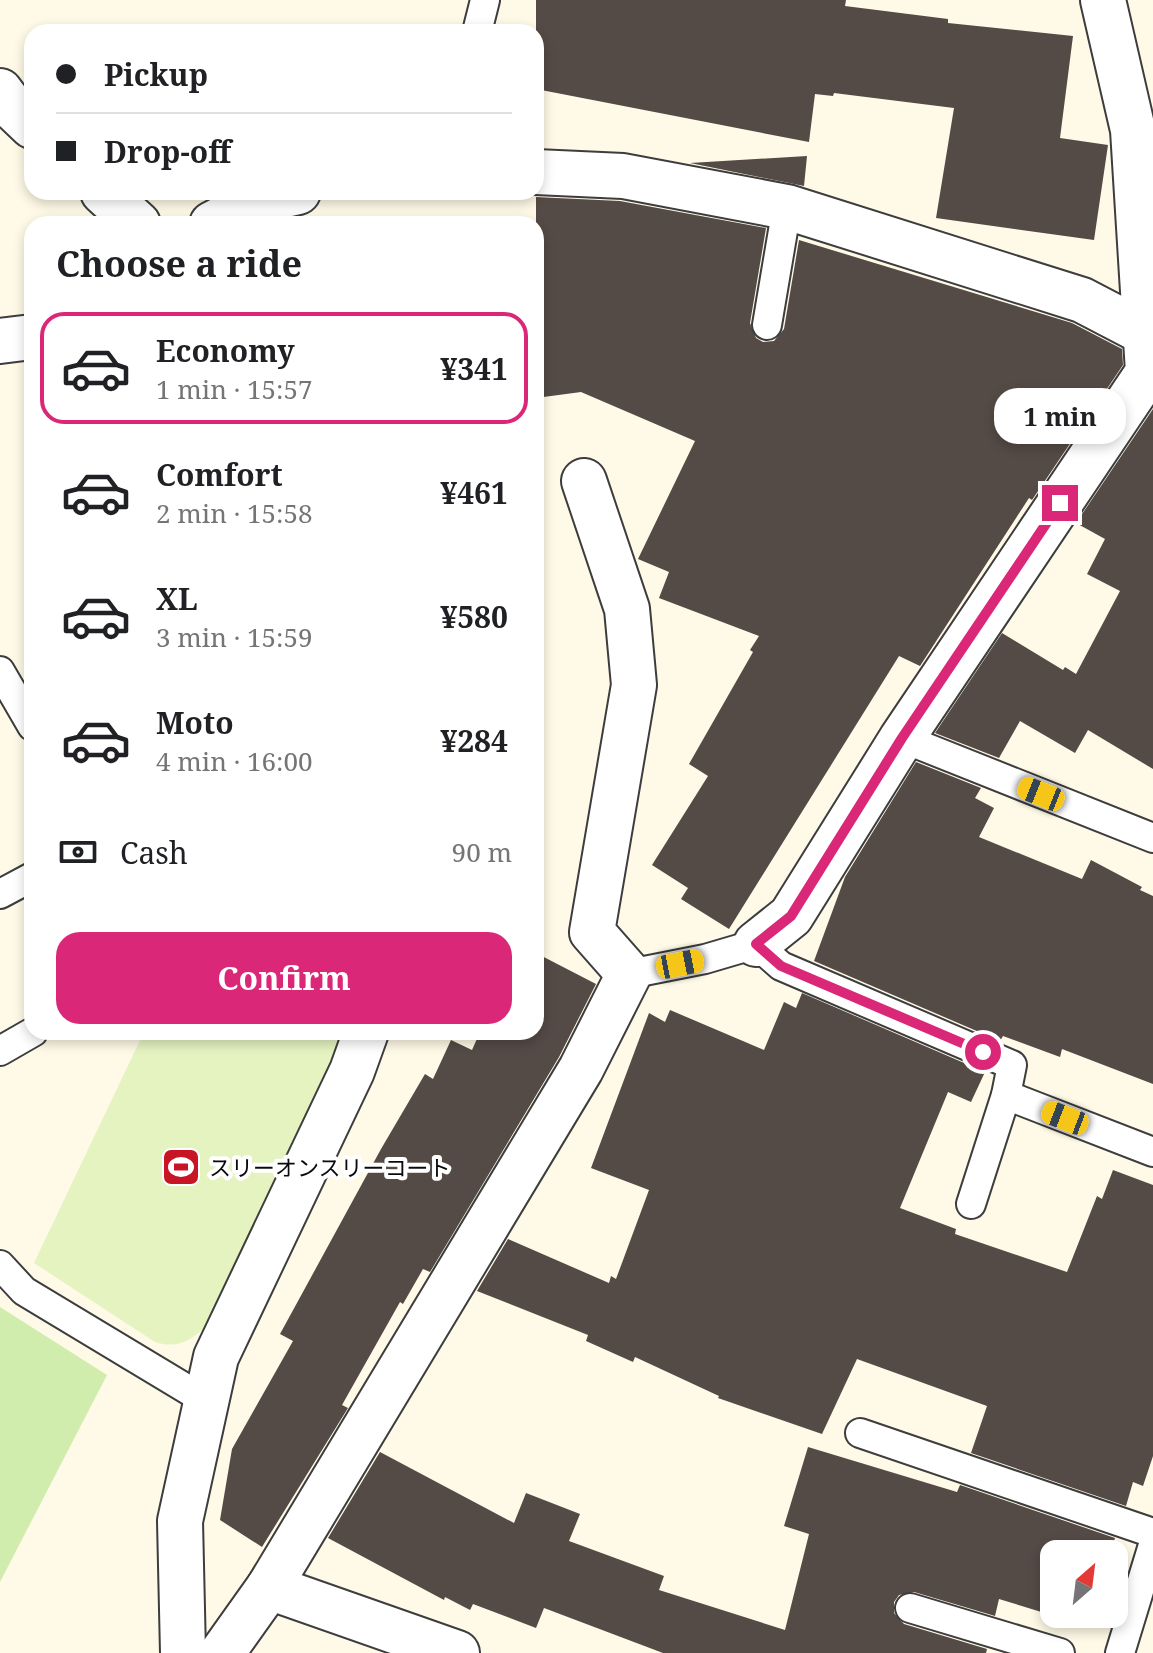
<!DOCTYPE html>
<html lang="en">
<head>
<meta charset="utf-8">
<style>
	:root { --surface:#fff; --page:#f2f2f2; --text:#202124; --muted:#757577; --line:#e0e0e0; --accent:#db2777 }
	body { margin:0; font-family:"Noto Serif","Noto Sans JP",serif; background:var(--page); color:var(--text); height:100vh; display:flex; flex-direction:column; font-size:30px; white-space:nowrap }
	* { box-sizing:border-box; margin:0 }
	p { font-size:26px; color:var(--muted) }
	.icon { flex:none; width:44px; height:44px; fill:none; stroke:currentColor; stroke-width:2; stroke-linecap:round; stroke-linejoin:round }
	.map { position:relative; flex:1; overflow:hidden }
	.sheet { position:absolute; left:24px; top:216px; width:520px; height:824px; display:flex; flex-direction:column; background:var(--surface); border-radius:24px; box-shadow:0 4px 12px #0003 }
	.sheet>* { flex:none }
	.top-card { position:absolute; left:24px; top:24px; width:520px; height:176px; border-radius:24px; box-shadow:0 4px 12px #0003; display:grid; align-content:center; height:176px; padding:0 32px; background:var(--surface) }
	.needle { width:52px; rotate:28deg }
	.fabs { position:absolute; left:1040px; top:1540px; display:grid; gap:16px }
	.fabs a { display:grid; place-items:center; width:88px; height:88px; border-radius:16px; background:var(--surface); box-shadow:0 4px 12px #0003; font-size:40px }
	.end { position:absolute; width:36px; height:36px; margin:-18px; border:10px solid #db2777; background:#fff; box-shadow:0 0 0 4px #fff }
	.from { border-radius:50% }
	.bubble { position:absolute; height:56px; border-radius:24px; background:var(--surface); box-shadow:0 4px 12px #0003; font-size:26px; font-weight:700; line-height:56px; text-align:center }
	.car { position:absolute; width:24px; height:48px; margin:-24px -12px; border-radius:10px; box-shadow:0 0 6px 2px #0007; background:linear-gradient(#f5c518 24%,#345 0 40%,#f5c518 0 76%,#345 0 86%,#f5c518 0) }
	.top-card b { display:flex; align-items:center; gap:28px; height:76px; font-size:30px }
	.top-card b+b { border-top:2px solid var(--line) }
	.top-card i { width:20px; height:20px; background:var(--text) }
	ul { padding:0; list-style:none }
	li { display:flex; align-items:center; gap:24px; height:112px; margin:0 16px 12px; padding:0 16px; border:4px solid transparent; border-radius:24px }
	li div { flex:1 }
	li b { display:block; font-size:30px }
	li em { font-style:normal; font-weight:700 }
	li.on { border-color:var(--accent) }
	li>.icon { width:72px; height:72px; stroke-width:1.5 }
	h2 { padding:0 32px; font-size:36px; line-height:96px }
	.pay { display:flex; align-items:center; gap:20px; height:88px; padding:0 32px; font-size:30px }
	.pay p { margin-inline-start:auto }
	.button { display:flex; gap:16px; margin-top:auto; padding:16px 32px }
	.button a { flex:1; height:92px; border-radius:24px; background:var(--accent); color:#fff; font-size:32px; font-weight:700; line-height:92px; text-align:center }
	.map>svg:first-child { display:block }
	.green { fill:#d1edad }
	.pitch { fill:#e4f3c0 }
	.building { fill:#544a46 }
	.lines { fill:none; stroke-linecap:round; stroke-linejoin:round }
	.lane-casing { stroke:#3d3d3d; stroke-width:32 }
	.street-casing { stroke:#3d3d3d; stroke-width:48 }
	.lane { stroke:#fff; stroke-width:28 }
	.street { stroke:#fff; stroke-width:44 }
	.route { stroke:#db2777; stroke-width:10 }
	.labels { text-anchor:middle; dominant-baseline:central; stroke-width:8; stroke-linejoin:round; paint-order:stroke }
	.poi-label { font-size:22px; fill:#0a0a0a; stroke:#fff; text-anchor:start }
</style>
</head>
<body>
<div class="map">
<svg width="1153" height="1653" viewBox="0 0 1153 1653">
	<rect width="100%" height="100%" fill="#fff9e7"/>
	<path class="green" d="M0,1307l107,68 -107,207z"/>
	<path class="pitch" d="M144,1032h199l-14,40 -122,254c-18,15 -29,23 -52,16l-121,-79z"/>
	<g class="building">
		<path d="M536,0h310l-1,6 103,13v4l125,13 -13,102 48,7 -14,95 -158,-22 18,-110 -120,-15 -1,3 -18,-2 -6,48 -273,-53z"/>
		<path d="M807,156l-3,30 -114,-23z"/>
		<path d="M536,197l84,4 146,27 -16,95 6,15 7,4 11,-1 10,-12 15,-89 273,83 50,26 1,16 -91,135 -3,-2 -109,168 -21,-10 -170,273 -48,-30 7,-11 -36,-23 56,-89 -19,-12 64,-112 -3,-2 9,-14 -100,-38 10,-26 -31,-13 57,-118 -114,-49 -45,6z"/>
		<path d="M1153,409v360l-65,-39 -13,23 -55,-32 -21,37 -64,-25 67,-100 61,37 2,-3 11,7 44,-83 -33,-17 18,-35 -29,-16z"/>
		<path d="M916,762l65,26 -6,10 19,10 -15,29 103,42 9,-19 51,27 -2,3 13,6v188l-91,-35 -2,8 -57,-21 -3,5 -186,-80 31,-84z"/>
		<path d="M536,953l60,31 -37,73 -129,215 -7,-3 -20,35 -3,-2 -58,103 6,3 -86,139 -42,-27 12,-71 61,-108 -13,-7 101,-185 44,-75 8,5 18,-39 21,10 8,-18h56z"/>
		<path d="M802,993l183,79 -14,30 -23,-10 -48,116 56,21 -1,5 112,38 30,-76 5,3 11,-29 40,15v271l-10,30 -10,-4 -7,24 -155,-53 16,-47 -130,-47 -35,75 -104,-36 1,-2 -84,-39 -2,5 -47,-21 2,-6 -111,-44 31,-52 101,44 2,-7 5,3 33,-89 -58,-22 58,-155 16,9 5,-12 94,40 20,-48 12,6z"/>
		<path d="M808,1447l149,45 3,-7 155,53 -5,16h-56v60h23l-3,8 -75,-23 -4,17 -81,-24 -15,3 -5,7v11l10,11 83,25 -1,4h-323l-119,-45 -8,20 -63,-24 -3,6 -25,-13 -1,3 -116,-62 52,-86 134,71 12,-30 54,21 -11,27 95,35 -5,14 126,40 24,-96 -25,-8z"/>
	</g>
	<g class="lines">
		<defs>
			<g id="lane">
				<path d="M477,32l8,-32"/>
				<path d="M767,325l20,-118"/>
				<path d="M0,671l32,55"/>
				<path d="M902,738l251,100"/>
				<path d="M0,894l32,-17"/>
				<path d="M629,974l76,-15 51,-15 25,22 231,99 -6,30 -35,109"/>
				<path d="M0,1051l33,-19"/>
				<path d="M1006,1095l147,57"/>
				<path d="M0,1265l24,26 181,109"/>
				<path d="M860,1433l293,100"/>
				<path d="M910,1608l150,45"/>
				<path d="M1120,1653l33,-108"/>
			</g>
			<g id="street">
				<path d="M0,91l12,16 20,19"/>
				<path d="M536,172l87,4 164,31 295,93 71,37"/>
				<path d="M103,192l35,32"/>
				<path d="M212,224l42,-22 44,-10"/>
				<path d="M0,341l32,-4"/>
				<path d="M756,944l35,-28 111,-178 246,-366 -15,-242 -30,-130"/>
				<path d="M269,1587l188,66"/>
				<path d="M183,1653l-3,-132 36,-164 136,-286 14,-39"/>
				<path d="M222,1653l47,-66 312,-518 48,-95 -37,-42 42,-247 -7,-76 -43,-128"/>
			</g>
		</defs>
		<use href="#lane" class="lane-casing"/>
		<use href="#street" class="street-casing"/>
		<use href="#lane" class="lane"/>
		<use href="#street" class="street"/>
	</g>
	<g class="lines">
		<path class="route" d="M983,1052l-202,-86 -25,-22 35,-28 111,-178 158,-235"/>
	</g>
	<defs>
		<symbol id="stadium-square" viewBox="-11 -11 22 22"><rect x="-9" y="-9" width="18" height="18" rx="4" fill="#c71526" stroke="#fff"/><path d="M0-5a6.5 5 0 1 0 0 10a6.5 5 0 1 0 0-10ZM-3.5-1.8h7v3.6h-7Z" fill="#fff"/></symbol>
	</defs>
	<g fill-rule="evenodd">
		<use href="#stadium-square" x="159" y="1145" width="44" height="44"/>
	</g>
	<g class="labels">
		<g class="poi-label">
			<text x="209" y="1167">スリーオンスリーコート</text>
		</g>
	</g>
</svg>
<div class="fabs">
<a><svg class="needle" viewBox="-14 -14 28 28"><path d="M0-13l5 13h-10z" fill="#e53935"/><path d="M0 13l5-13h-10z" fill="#757577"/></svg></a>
</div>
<i class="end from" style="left:983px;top:1052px"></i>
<i class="end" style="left:1060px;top:503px"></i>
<div class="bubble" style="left:994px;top:388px;width:132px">1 min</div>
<i class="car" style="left:1041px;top:794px;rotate:292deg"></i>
<i class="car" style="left:680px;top:964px;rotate:79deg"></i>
<i class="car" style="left:1065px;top:1118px;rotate:291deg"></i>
<div class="top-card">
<b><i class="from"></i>Pickup</b>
<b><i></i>Drop-off</b>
</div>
<section class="sheet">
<h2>Choose a ride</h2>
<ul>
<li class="on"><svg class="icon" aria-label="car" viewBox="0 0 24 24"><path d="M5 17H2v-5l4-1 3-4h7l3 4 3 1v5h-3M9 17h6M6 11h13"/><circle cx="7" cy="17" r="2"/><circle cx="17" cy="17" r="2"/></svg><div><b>Economy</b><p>1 min · 15:57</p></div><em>¥341</em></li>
<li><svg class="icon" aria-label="car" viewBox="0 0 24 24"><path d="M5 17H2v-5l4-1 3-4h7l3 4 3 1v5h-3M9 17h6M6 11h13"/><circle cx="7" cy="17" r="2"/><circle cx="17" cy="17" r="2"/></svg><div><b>Comfort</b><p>2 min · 15:58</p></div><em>¥461</em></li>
<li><svg class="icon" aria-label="car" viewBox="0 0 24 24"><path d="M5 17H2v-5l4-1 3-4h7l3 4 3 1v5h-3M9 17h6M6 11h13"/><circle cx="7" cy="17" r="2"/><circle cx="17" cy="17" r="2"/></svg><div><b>XL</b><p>3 min · 15:59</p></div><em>¥580</em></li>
<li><svg class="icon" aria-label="car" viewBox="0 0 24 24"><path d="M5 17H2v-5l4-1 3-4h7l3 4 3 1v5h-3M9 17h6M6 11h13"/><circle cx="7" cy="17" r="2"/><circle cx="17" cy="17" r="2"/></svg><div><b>Moto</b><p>4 min · 16:00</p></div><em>¥284</em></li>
</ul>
<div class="pay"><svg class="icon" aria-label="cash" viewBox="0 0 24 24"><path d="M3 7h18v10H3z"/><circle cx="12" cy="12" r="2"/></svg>Cash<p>90 m</p></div>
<div class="button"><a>Confirm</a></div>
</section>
</div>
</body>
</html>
